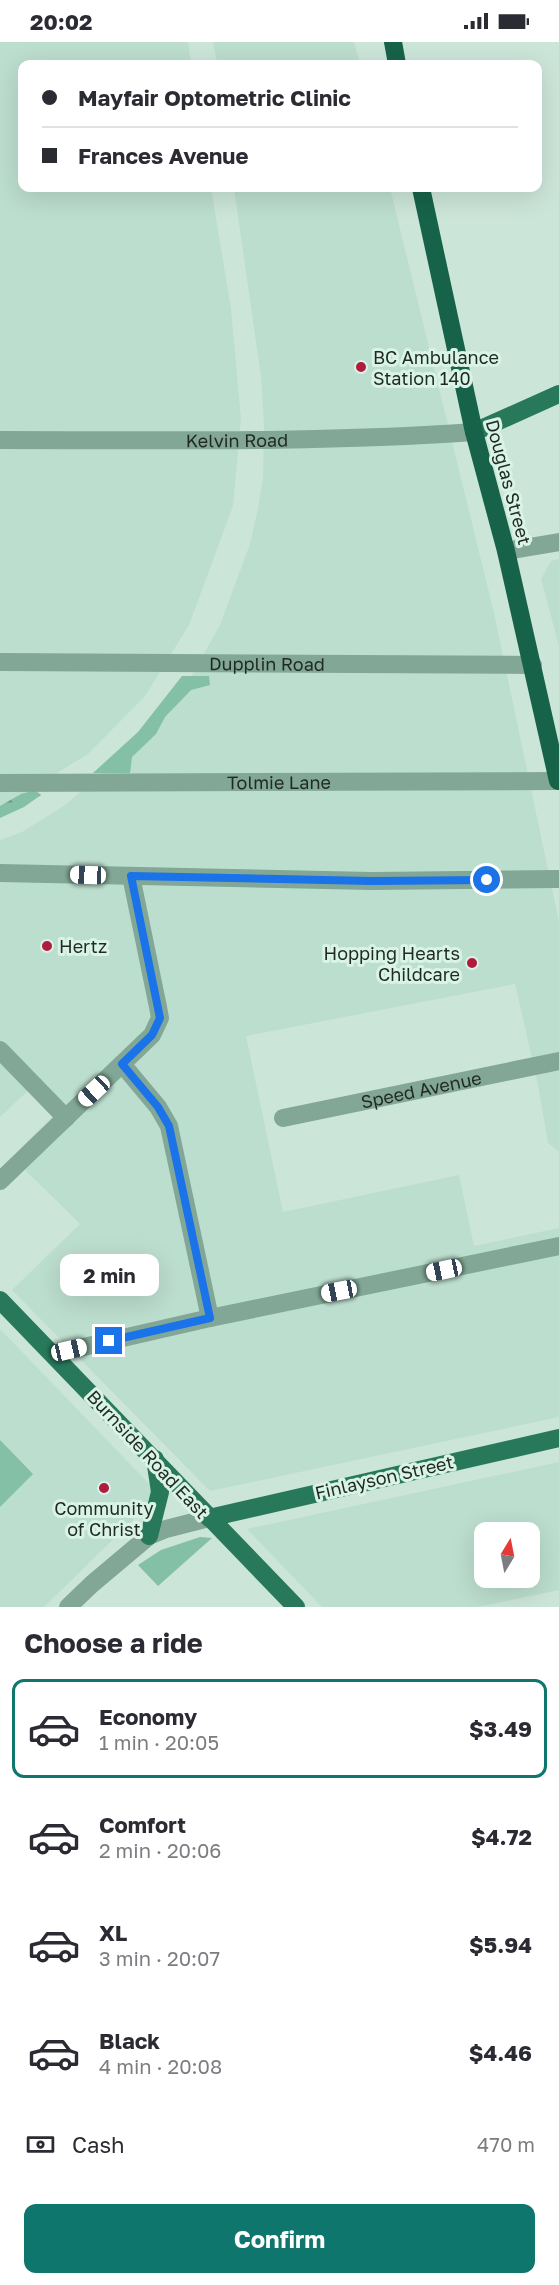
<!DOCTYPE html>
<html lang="en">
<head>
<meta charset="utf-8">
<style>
	:root { --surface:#fff; --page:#f7f7f7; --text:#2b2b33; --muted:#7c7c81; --line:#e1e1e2; --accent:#0f766e }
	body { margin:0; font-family:"Golos Text",sans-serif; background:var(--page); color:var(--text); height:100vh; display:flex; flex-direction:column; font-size:22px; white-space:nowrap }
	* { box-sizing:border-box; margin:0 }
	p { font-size:20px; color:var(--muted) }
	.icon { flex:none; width:33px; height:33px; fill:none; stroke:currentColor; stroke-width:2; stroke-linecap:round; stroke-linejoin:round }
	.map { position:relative; height:1565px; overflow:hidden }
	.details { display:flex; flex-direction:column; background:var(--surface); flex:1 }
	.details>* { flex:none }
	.hud { position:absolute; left:18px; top:18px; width:524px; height:132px; border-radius:12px; box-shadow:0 6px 24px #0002; display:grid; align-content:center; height:132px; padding:0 24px; background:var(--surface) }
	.needle { width:39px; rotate:10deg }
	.fabs { position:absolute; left:474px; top:1480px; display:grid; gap:12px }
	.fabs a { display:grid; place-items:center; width:66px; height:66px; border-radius:12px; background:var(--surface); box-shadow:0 6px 24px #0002; font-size:30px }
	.end { position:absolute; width:27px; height:27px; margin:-14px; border:8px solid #1a73e8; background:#fff; box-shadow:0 0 0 3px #fff }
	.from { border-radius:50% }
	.bubble { position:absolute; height:42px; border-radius:12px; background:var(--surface); box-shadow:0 6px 24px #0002; font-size:20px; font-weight:700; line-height:42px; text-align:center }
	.car { position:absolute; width:18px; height:36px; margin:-18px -9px; border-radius:8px; box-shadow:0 0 4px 2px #0007; background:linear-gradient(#fff 24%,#345 0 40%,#fff 0 76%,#345 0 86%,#fff 0) }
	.hud b { display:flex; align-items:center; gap:21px; height:57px; font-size:22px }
	.hud b+b { border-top:2px solid var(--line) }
	.hud i { width:15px; height:15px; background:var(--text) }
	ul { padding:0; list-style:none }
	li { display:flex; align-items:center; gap:18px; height:99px; margin:0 12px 9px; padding:0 12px; border:3px solid transparent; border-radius:12px }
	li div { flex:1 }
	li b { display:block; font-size:22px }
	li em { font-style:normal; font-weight:700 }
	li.on { border-color:var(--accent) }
	li>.icon { width:54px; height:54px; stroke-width:1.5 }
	h2 { padding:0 24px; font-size:27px; line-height:72px }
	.pay { display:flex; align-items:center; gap:15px; height:66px; padding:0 24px; font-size:22px }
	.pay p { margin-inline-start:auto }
	.primary-button { display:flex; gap:12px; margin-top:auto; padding:12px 24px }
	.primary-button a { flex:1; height:69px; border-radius:12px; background:var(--accent); color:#fff; font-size:24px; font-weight:700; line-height:69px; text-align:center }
	.status { display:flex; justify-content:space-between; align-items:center; height:42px; padding:0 30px; background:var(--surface); direction:ltr }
	.status svg { height:16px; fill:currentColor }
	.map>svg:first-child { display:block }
	.built { fill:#bcdece; fill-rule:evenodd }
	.green { fill:#83c0a5 }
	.forest { fill:url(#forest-firs) }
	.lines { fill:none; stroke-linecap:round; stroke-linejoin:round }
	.minor { stroke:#82a796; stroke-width:18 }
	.major { stroke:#28785b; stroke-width:18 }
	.highway { stroke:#166349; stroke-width:18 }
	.route { stroke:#1a73e8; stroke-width:8 }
	.poi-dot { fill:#b01c3e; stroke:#d9f3e6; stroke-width:2 }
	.labels { text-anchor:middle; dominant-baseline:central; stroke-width:6; stroke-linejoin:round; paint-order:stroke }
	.poi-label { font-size:18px; fill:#1f2925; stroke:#d9f3e6; text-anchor:start }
	.street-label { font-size:18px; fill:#1f2925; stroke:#d9f3e6 }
</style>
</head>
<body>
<div class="status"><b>20:02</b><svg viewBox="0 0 49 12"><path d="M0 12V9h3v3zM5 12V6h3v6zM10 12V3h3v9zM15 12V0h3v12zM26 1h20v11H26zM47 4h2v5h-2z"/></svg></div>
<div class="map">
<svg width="559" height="1565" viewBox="0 0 559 1565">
	<defs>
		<pattern id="forest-firs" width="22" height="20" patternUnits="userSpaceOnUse" patternTransform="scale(1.5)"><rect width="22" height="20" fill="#83c0a5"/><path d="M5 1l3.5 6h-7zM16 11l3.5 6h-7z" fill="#6b9c86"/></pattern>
	</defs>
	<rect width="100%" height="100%" fill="#cce5d9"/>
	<g class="built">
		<path d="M0,0h188l3,22h-169v124h189l20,121 10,110 -8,87 -44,119 -44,71 -57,58 -88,54z"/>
		<path d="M213,0h141l6,22h-143z"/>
		<path d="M234,146h156l104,425 65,309v230l-11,-9 -10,-58 -23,-101 -269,52 37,176 176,-37 15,71 85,-18v189l-349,74 -198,-201 68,-66 -68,-67 48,-48 -24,-26 -36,34v-277l22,-8 43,-27 71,-61 46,-51 38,-68 30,-81 8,-35 5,-33 1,-51 -3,-48z"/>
		<path d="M559,517v87l-18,-67 10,-18z"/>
		<path d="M0,1287l152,158 -4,18 -104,102h-44z"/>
		<path d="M559,1420v128l-81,17h-156l-75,-78zM484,1491h46v45h-46z"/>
	</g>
	<g class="green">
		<path d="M182,634h27l1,9 -19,5 -26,27 -9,17 -24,23 -2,16h-37l45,-41z"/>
		<path d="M0,1398l33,34 -33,33z"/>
		<path d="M200,1495l12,1 -54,48 -20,-21 23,-15z"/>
	</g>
	<path class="forest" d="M35,748l6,5 -17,12 -24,11v-12l21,-12z"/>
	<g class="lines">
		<g class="minor">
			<path id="s1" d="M0,398c158,0 316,3 474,-8"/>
			<path d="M506,509l53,-9"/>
			<path id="s2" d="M0,620l533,3"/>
			<path id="s3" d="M0,741l559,-2"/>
			<path d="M0,831l372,8 187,-2"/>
			<path d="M0,1008l66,68"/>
			<path d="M122,1022l36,43 11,19 41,192"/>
			<path id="s4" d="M283,1076l276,-57"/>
			<path d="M0,1139l152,-146 8,-17 -2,-11 -27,-131"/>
			<path d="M53,1312l157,-36 349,-72"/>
			<path d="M68,1565l24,-23 57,-48 17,-7 43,-11"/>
		</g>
		<g class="major">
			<path d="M474,390l85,-38"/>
			<path d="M0,1258l296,307"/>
			<path d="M209,1476l350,-80"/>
			<path d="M149,1494l11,-44 -5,-33"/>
		</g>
		<g class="highway">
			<path d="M393,0l4,22"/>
			<path d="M421,146l53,244 32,119 52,230"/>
		</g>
	</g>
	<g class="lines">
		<path class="route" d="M109,1299l101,-23 -41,-192 -11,-19 -36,-43 30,-29 8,-17 -29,-142 241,5 115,-1"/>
	</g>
	<g class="poi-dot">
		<circle cx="361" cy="325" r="6"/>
		<circle cx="47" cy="904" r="6"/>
		<circle cx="472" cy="921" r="6"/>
		<circle cx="104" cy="1446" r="6"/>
	</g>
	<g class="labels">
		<g class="poi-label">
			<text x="373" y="315">BC Ambulance<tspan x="373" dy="21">Station 140</tspan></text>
			<text x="59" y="904">Hertz</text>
			<text x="460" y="911" text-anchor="end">Hopping Hearts<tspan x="460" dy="21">Childcare</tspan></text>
			<text x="104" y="1466" text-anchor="middle">Community<tspan x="104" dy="21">of Christ</tspan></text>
		</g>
		<g class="street-label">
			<text stroke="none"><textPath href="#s1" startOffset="237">Kelvin Road</textPath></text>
			<text transform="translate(509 440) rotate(75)">Douglas Street</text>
			<text stroke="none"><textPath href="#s2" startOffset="267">Dupplin Road</textPath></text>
			<text stroke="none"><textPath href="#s3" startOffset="279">Tolmie Lane</textPath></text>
			<text stroke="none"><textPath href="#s4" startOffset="141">Speed Avenue</textPath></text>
			<text transform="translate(148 1412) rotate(47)">Burnside Road East</text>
			<text transform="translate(384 1435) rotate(-13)">Finlayson Street</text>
		</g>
	</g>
</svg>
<div class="fabs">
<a><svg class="needle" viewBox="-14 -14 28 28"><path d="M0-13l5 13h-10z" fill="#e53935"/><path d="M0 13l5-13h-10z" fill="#7c7c81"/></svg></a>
</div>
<i class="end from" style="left:487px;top:838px"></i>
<i class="end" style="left:109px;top:1299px"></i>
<div class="bubble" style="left:60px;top:1212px;width:99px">2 min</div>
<i class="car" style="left:88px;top:833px;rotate:272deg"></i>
<i class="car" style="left:94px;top:1049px;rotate:227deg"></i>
<i class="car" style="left:444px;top:1228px;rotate:258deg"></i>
<i class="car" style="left:339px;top:1249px;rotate:259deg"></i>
<i class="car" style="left:69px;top:1308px;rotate:77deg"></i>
<div class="hud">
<b><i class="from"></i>Mayfair Optometric Clinic</b>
<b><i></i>Frances Avenue</b>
</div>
</div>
<section class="details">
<h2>Choose a ride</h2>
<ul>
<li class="on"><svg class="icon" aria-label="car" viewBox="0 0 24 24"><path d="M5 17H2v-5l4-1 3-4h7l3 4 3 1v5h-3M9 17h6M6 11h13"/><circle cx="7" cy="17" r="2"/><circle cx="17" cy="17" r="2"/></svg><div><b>Economy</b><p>1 min · 20:05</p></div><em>$3.49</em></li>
<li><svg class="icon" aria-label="car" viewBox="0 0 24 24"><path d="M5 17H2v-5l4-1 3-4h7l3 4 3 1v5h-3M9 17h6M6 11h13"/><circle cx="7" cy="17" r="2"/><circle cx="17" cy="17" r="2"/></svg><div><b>Comfort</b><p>2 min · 20:06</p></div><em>$4.72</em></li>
<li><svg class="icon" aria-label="car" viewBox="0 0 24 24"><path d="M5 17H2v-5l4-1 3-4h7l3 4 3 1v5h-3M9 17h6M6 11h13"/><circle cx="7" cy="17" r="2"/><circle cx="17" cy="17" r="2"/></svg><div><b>XL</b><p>3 min · 20:07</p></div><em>$5.94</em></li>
<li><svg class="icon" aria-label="car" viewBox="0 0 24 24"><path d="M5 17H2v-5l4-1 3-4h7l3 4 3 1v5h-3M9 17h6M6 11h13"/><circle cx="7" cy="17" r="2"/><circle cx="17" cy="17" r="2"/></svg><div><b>Black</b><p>4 min · 20:08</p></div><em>$4.46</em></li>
</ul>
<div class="pay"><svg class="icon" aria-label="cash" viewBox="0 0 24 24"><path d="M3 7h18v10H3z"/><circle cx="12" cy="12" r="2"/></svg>Cash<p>470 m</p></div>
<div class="primary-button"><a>Confirm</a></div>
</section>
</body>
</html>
